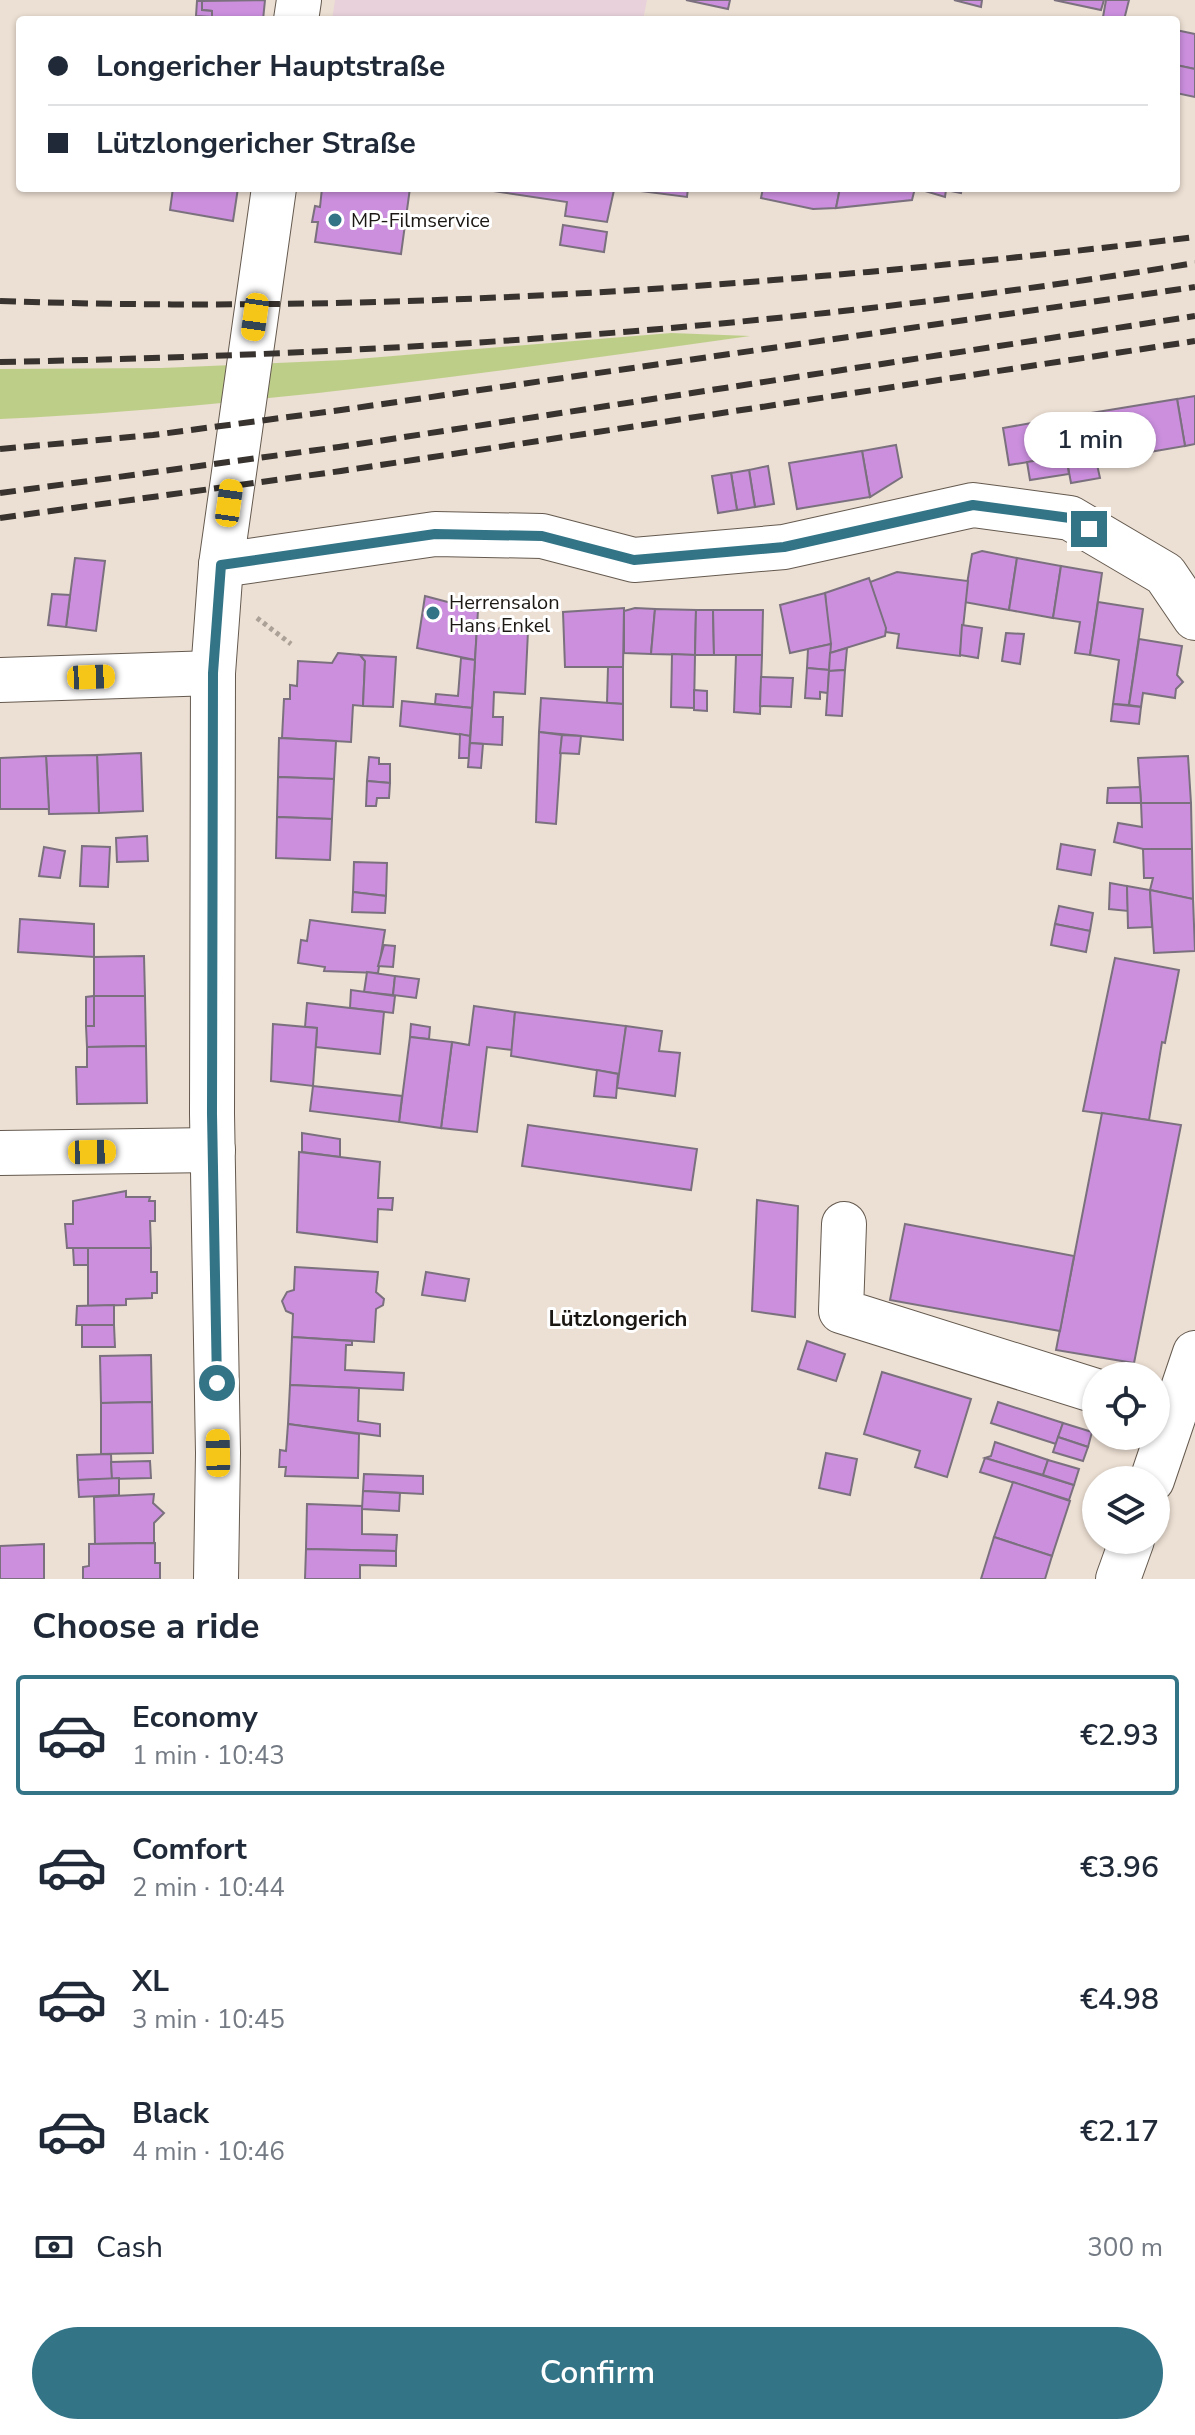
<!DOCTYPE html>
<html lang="en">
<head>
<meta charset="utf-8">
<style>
	:root { --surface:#fff; --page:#f6f6f7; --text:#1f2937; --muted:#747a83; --line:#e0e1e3; --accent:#337487 }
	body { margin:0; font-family:"Nunito Sans",sans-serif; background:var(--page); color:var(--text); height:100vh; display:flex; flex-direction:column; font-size:30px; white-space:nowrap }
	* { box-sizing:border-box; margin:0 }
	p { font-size:26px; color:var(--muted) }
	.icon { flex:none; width:44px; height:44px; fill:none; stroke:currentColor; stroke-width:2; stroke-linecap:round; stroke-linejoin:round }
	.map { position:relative; height:1579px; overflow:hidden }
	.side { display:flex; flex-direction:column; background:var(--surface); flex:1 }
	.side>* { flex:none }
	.banner { position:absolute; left:16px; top:16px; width:1164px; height:176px; border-radius:8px; box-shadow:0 2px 6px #0004; display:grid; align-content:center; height:176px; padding:0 32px; background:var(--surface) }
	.fabs { position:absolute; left:1082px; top:1362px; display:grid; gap:16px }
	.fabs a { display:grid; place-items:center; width:88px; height:88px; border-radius:50%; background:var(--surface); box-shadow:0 2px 6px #0004; font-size:40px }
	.end { position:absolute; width:36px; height:36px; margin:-18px; border:10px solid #337487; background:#fff; box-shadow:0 0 0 4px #fff }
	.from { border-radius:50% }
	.bubble { position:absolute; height:56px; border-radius:28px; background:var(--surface); box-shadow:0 2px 6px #0004; font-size:26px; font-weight:600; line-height:56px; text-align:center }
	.car { position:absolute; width:24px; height:48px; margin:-24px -12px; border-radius:10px; box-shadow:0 0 6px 2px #0007; background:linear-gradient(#f5c518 24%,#345 0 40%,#f5c518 0 76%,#345 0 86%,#f5c518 0) }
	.banner b { display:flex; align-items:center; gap:28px; height:76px; font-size:30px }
	.banner b+b { border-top:2px solid var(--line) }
	.banner i { width:20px; height:20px; background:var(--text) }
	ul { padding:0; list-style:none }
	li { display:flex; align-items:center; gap:24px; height:120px; margin:0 16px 12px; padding:0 16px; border:4px solid transparent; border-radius:8px }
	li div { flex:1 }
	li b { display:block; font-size:30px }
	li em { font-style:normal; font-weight:600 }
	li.selected { border-color:var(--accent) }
	li>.icon { width:72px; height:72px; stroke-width:1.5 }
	h2 { padding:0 32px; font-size:36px; line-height:96px }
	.pay { display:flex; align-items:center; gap:20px; height:88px; padding:0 32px; font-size:30px }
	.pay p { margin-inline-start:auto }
	.cta { display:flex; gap:16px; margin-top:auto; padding:16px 32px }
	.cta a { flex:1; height:92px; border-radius:48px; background:var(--accent); color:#fff; font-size:32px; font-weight:600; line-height:92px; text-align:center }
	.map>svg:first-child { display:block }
	.education { fill:#e8d1db }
	.green { fill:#bdce89 }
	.building { fill:#cb8fde; stroke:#7b717e; stroke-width:2 }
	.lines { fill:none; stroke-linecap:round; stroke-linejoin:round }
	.minor-casing { stroke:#655a4f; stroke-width:46 }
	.path { stroke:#aba197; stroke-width:5; stroke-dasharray:4 4; stroke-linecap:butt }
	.minor { stroke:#fff; stroke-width:44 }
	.rail { stroke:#38332e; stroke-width:6; stroke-dasharray:16 8; stroke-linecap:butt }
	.route { stroke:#337487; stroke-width:10 }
	.poi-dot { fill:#337487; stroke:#fff; stroke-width:3 }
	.labels { text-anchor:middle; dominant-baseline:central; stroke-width:6; stroke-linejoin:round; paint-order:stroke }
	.poi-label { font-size:20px; fill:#1b1713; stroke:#fff; text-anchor:start }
	.neighbourhood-label { font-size:22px; font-weight:bold; fill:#1b1713; stroke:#fff }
</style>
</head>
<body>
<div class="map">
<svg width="1195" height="1579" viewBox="0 0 1195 1579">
	<rect width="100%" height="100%" fill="#ecdfd3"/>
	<path class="education" d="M335,0h312l-4,20h-311z"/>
	<path class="green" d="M671,333l79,3c-250,35 -498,71 -750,83v-50l162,-1 183,-8z"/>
	<g class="building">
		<path d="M265,0l-2,20h-51v-9l-10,-1v-9z"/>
		<path d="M686,0h44l-2,9z"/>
		<path d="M954,0h28l-1,7z"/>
		<path d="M1054,0h50l-3,10z"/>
		<path d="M1106,0h23l-5,20 -21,-3z"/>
		<path d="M197,1h5v9l10,1v6l-16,-1z"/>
		<path d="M1176,30l19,4v35l-19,-4z"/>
		<path d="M1176,65l19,4v28l-19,-4z"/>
		<path d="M173,188h65l-5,33 -63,-11z"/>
		<path d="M317,188h93l-9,66 -86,-12 3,-20h-6l3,-16 5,1 2,-19z"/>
		<path d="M473,188h124l17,2 -7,32 -42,-6 2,-14z"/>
		<path d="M617,188h71l-1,9z"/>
		<path d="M763,188h77l-4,20 -23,1 -52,-11z"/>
		<path d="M840,188h75l-3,12 -76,8z"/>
		<path d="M915,188h47l-1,5 -15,-3 -1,7z"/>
		<path d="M563,225l44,7 -3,20 -44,-7z"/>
		<path d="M1195,396v48l-10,2 -8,-47z"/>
		<path d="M1177,399l8,47 -88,15 -3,-10 -28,5 -6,-38z"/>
		<path d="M1060,418l6,38 -57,9 -6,-37z"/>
		<path d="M896,445l6,32 -32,20 -8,-46z"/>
		<path d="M862,451l8,46 -73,12 -8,-46z"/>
		<path d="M1094,451l6,27 -29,5 -5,-27z"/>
		<path d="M1066,456l3,18 -39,6 -3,-18z"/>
		<path d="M768,466l6,38 -19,3 -6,-37z"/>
		<path d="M749,470l6,37 -18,3 -6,-37z"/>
		<path d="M731,473l6,37 -19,3 -6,-37z"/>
		<path d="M982,551l35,7 -8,52 -45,-8 8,-48z"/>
		<path d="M75,558l30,3 -9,70 -30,-4z"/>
		<path d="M1017,558l44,8 -8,52 -44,-8z"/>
		<path d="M1061,566l41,7 -12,82 -15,-2 5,-31 -27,-4z"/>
		<path d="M897,572l71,9 -8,75 -63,-8 2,-14 -13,-2 -16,-50z"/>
		<path d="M869,578l17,50 -1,8 -55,17 -5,-60z"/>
		<path d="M825,593l6,51 -41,9 -10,-48z"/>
		<path d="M52,594l18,1 -4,32 -18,-2z"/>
		<path d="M425,596l53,14 -3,50 -58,-12z"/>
		<path d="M1098,602l45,7 -14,96 -16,-1 6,-44 -29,-5z"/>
		<path d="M624,608l-1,59h-58l-2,-55z"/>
		<path d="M635,608l20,1 -4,45 -27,-1v-42z"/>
		<path d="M655,609l41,1 -1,45 -44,-1z"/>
		<path d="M696,610h17l1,45h-19z"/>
		<path d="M713,610h50l-1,45h-48z"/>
		<path d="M508,622l12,1 8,8 -3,63 -31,-2 -1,25h10l-1,28 -32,-2 7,-116 21,2z"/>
		<path d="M962,625l20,3 -4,30 -18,-3z"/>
		<path d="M1006,633l18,1 -4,30 -18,-3z"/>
		<path d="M1139,639l43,7 -5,29 6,7 -7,7 -1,9 -32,-5 -2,14 -12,-2z"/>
		<path d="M831,644l-2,26 -22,-2 1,-19z"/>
		<path d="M847,648l-2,22 -16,1 1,-18z"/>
		<path d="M338,653l22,2 5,6 -2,45 -10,-1 -2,37 -69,-4 2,-39h6v-14l7,1 1,-25 34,2z"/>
		<path d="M672,654l23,1 -1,53 -23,-1z"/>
		<path d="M360,655l36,2 -3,50 -30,-1 2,-45z"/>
		<path d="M736,655h26l-2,59 -26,-2z"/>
		<path d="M461,658l14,2 -3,48 -37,-4 1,-10 22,2z"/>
		<path d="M608,667h15v37l-16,-1z"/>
		<path d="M807,668l22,2 -1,23 -8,-1v7l-15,-1z"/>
		<path d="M845,670l-3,46 -16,-1 3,-44z"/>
		<path d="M761,677l32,1 -2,29 -31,-1z"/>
		<path d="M694,690l13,1v20l-13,-1z"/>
		<path d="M541,698l82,6v36l-84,-8z"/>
		<path d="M402,701l70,7 -2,28 -70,-10z"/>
		<path d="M1113,704l28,3 -2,17 -28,-3z"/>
		<path d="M539,732l23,3 -6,89 -20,-2z"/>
		<path d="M460,734l10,2 -1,22h-10z"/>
		<path d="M562,735l19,1 -2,18 -19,-1z"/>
		<path d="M279,738l57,3 -2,38 -56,-2z"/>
		<path d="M470,743l13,1 -2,24 -13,-1z"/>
		<path d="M141,753l2,58 -44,2 -2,-58z"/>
		<path d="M97,755l2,58 -50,1 -3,-58z"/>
		<path d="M46,756l3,53h-49v-51z"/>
		<path d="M1188,756l3,47h-50l-3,-45z"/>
		<path d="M369,757l10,1v6h11v19l-23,-2z"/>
		<path d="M278,777l56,2 -2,40 -55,-2z"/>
		<path d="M367,781l23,2 -1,15h-12l-1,8h-10z"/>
		<path d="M1140,787l1,16h-34l1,-15z"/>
		<path d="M1141,803h50l1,46h-49l-29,-7 4,-19 24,4z"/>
		<path d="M277,817l55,2 -2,41 -54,-2z"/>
		<path d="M147,836l1,25 -31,1 -1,-24z"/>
		<path d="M1061,844l34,6 -4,25 -34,-6z"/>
		<path d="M82,846l28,1 -2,40 -28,-1z"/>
		<path d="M44,847l21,4 -5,27 -21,-2z"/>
		<path d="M1143,849h49l1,50 -43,-9 3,-12h-9z"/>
		<path d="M354,862l33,1 -1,33 -33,-4z"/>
		<path d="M1110,883l17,3 1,25 -19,-2z"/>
		<path d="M1127,886l23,4 2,37 -24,1z"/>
		<path d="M1150,890l43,9 2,52 -41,2z"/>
		<path d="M353,892l33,4 -1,17 -33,-1z"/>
		<path d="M1059,906l34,7 -3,18 -35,-7z"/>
		<path d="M20,919l74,5v33l-76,-5z"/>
		<path d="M310,920l75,10 -7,43 -54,-2 1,-4 -27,-4 3,-23 6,1z"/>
		<path d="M1055,924l35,7 -4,21 -35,-7z"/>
		<path d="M384,945l11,1 -2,21 -15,-1z"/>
		<path d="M144,956l1,40h-51v-39z"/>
		<path d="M1115,958l64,12 -14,73 -3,-1 -13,78 -66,-9z"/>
		<path d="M367,972l28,4 -2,19 -29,-3z"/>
		<path d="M395,976l24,3 -3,19 -23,-3z"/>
		<path d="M351,990l44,6 -2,17 -43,-5z"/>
		<path d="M94,996v30h-8v-29z"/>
		<path d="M94,996h51l1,50 -59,1 -1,-21h8z"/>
		<path d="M307,1003l77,9 -4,42 -64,-7 1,-19 -12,-1z"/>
		<path d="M474,1006l41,6 -3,38 -25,-3 -10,85 -36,-4 11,-86 17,3z"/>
		<path d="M515,1012l111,14 -6,48 -109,-18z"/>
		<path d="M273,1024l44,4 -4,58 -42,-5z"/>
		<path d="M411,1024l19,3 -1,12 -19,-2z"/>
		<path d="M626,1026l36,5 -3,20 21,2 -5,43 -58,-8z"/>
		<path d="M410,1037l42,5 -11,86 -42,-6z"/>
		<path d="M146,1046l1,57 -70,1 -1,-37h11v-20z"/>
		<path d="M597,1070l21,4 -2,24 -22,-2z"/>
		<path d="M313,1086l89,10 -3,26 -89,-11z"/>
		<path d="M1102,1113l79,12 -47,238 -78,-13z"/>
		<path d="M528,1125l169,24 -6,41 -169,-24z"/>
		<path d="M302,1133l38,6v18l-38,-5z"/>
		<path d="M299,1152l81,10 -2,36h15l-1,12 -14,-1 -1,33 -80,-10z"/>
		<path d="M126,1191v6h24l-1,4h6v20h-5l1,27h-84l-2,-24h8v-23z"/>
		<path d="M757,1200l41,6 -3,111 -43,-6z"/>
		<path d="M905,1224l169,32 -14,75 -170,-31z"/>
		<path d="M73,1248h15v17h-14z"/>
		<path d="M88,1248h63v24h6v21h-5v5l-26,1v6l-38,1z"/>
		<path d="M295,1267l83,5 -2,20 8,7 -1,6 -7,4 -2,33 -82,-5 1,-23 -7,-3 -4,-10 5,-9 7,-2z"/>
		<path d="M426,1272l43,7 -4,22 -43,-6z"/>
		<path d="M114,1305v20h-38l1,-19z"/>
		<path d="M82,1325h32l1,22h-33z"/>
		<path d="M292,1337l60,4v4h-6l-1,25 59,3 -1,17 -113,-5z"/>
		<path d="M807,1341l38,13 -9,27 -38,-12z"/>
		<path d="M151,1355l1,47 -51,1 -1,-47z"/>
		<path d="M882,1372l89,27 -24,78 -32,-10 5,-16 -56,-17z"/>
		<path d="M290,1385l69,3 -1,33 22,3v12l-92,-12z"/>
		<path d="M152,1402l1,51 -52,1v-51z"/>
		<path d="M998,1402l65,21 -7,21 -65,-21z"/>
		<path d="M1063,1423l29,9 -4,15 -30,-10z"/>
		<path d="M288,1424l71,10 -1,44 -73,-2 1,-9h-7l1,-17 6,1z"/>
		<path d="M1058,1437l30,10 -5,14 -30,-9z"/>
		<path d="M995,1442l53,18 -5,15 -58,-17 6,-2z"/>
		<path d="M826,1453l31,6 -7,36 -31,-7z"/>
		<path d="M111,1454l1,25 -34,1 -1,-25z"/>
		<path d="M985,1458l89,27 -5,15 -89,-28z"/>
		<path d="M1048,1460l31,9 -5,16 -31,-10z"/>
		<path d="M150,1461l1,17 -39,1 -1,-17z"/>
		<path d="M364,1474l59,2v18l-60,-3z"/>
		<path d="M119,1478v17l-40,2 -1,-17z"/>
		<path d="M1013,1482l57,19 -18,55 -58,-19z"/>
		<path d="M363,1491l37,2 -1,18 -37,-2z"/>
		<path d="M154,1494l-1,9 11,10 -10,10v20l-59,1 -1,-47z"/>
		<path d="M307,1504l55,2v28l35,1 -1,16 -90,-2z"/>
		<path d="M994,1537l58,19 -7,23h-64z"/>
		<path d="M155,1543v20h5v16h-77v-12l6,-1v-22z"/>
		<path d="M44,1544v35h-44v-33z"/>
		<path d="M306,1549l90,2v15l-36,-1v14h-55z"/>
	</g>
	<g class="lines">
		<defs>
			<g id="minor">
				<path d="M296,20l3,-20"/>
				<path d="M221,565l214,-31 107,2 92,24 150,-13 189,-42 97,13 95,56 30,44"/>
				<path d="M0,680l213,-7"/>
				<path d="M0,1153l213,-3"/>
				<path d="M844,1224l-3,87 255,80"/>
				<path d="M1152,1480l43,-127"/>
				<path d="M216,1579l2,-126 -6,-339 1,-441 8,-108 53,-377"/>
				<path d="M1118,1579l14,-39"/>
			</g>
		</defs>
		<use href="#minor" class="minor-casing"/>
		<path class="path" d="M257,618l34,26"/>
		<use href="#minor" class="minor"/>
		<g class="rail">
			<path d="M0,301c399,14 799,-16 1195,-64"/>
			<path d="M0,362c399,-8 801,-34 1195,-99"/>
			<path d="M0,449l153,-14 188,-25 854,-123"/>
			<path d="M0,493l339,-46 856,-131"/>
			<path d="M0,518l341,-47 854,-130"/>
		</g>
	</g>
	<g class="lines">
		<path class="route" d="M217,1383l-5,-269 1,-441 8,-108 214,-31 107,2 92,24 150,-13 189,-42 97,13 19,11"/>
	</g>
	<g class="poi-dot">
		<circle cx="335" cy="220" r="8"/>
		<circle cx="433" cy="613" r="8"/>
	</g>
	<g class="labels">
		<g class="poi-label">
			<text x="351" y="220">MP-Filmservice</text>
			<text x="449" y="602">Herrensalon<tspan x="449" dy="23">Hans Enkel</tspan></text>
		</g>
		<g class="neighbourhood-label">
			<text x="618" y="1319">Lützlongerich</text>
		</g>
	</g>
</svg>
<div class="fabs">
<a><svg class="icon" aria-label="locate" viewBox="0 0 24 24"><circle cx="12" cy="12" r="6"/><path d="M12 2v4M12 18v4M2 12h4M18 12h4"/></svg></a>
<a><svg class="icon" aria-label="layers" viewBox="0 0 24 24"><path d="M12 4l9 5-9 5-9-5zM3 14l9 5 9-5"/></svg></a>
</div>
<i class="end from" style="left:217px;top:1383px"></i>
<i class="end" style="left:1089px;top:529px"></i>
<div class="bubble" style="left:1024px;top:412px;width:132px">1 min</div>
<i class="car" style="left:255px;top:317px;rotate:188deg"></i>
<i class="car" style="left:229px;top:503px;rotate:8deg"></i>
<i class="car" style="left:91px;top:677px;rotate:88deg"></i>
<i class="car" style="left:92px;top:1152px;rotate:89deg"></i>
<i class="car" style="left:218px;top:1453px;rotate:359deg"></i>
<div class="banner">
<b><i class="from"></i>Longericher Hauptstraße</b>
<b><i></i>Lützlongericher Straße</b>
</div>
</div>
<section class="side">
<h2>Choose a ride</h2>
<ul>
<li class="selected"><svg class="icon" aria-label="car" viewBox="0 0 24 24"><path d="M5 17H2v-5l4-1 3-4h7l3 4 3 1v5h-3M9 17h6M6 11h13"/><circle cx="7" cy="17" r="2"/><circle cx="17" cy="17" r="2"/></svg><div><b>Economy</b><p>1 min · 10:43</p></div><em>€2.93</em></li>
<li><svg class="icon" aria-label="car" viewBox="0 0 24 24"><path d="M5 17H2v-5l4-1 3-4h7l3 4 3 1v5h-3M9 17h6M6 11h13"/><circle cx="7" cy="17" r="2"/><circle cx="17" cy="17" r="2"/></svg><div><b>Comfort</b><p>2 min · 10:44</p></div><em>€3.96</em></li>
<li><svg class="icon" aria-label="car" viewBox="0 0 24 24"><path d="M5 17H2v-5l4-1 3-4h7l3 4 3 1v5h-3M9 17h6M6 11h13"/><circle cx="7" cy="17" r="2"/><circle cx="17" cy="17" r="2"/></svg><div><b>XL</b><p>3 min · 10:45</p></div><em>€4.98</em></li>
<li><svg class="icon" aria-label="car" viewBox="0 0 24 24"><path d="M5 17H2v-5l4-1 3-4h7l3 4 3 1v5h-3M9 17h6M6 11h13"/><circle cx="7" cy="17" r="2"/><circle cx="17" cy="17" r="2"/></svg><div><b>Black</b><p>4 min · 10:46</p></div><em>€2.17</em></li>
</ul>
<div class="pay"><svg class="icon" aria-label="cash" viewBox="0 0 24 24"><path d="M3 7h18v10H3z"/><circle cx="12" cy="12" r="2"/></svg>Cash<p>300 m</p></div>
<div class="cta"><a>Confirm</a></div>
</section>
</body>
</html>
